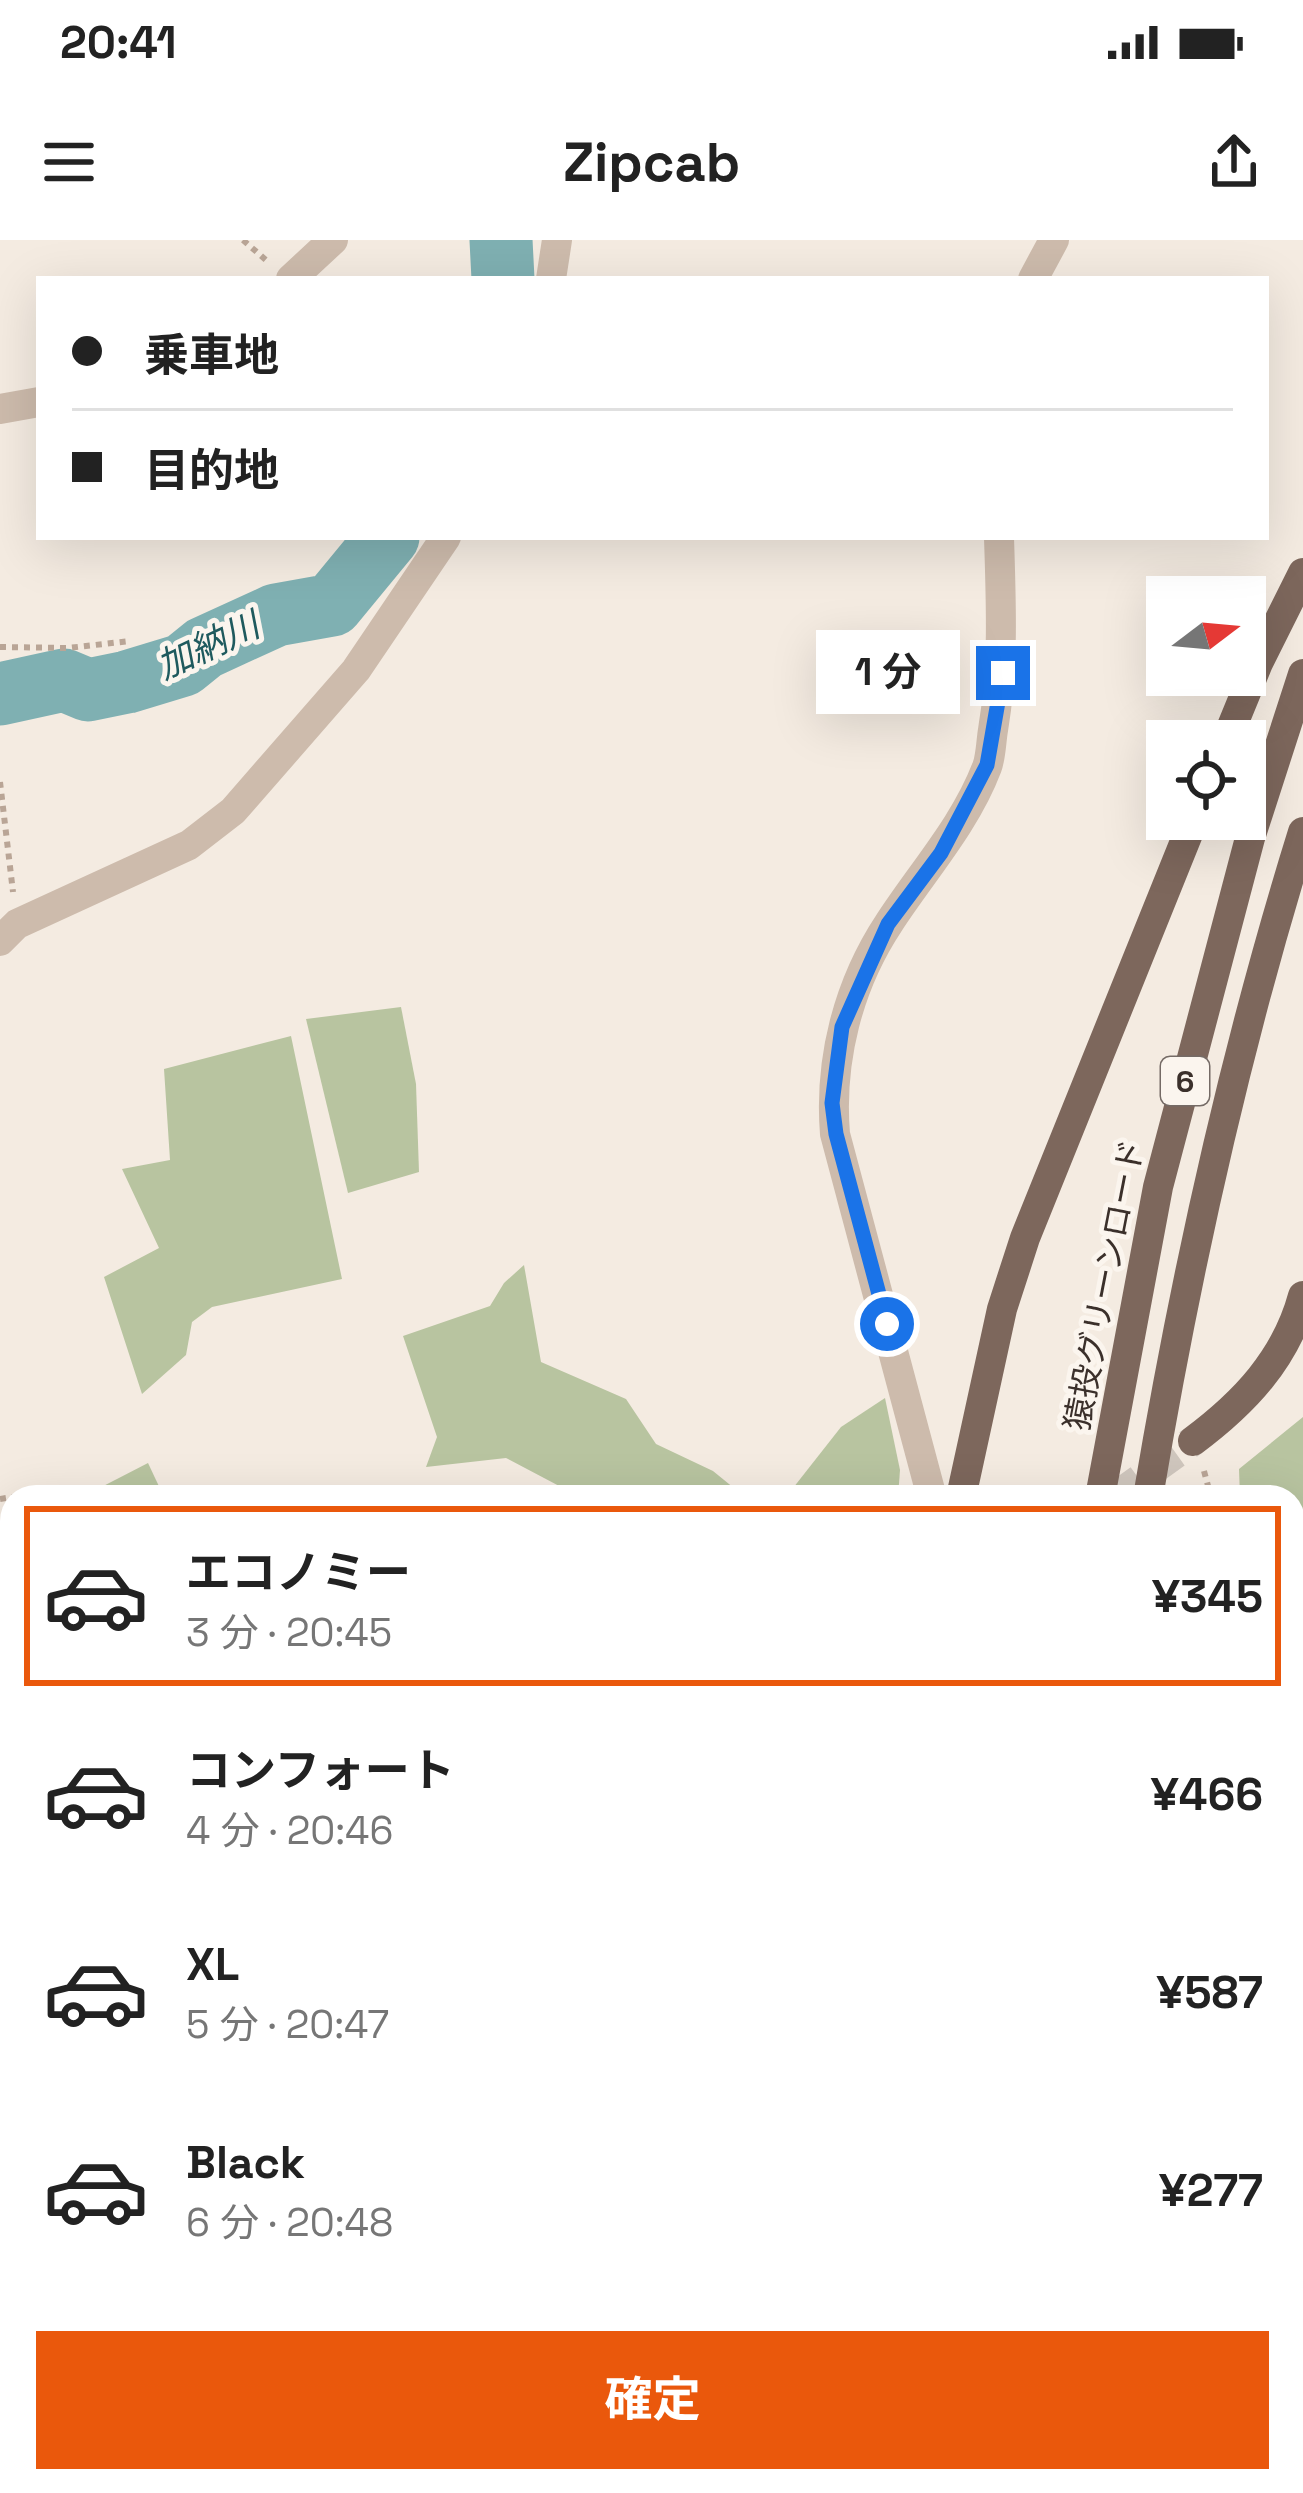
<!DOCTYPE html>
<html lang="ja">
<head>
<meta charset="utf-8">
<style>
	:root { --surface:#fff; --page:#f2f2f2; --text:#222; --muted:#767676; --line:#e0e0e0; --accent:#ea580c }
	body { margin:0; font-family:"Space Grotesk","Noto Sans JP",sans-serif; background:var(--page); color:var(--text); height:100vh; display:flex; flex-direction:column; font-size:45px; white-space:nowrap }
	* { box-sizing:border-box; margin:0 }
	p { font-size:39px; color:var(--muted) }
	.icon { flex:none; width:66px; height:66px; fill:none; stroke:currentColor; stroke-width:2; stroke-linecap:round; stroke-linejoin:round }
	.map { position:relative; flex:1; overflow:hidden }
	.sheet { position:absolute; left:0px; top:1245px; width:1305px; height:1008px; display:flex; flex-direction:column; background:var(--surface); border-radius:36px 36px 0 0; box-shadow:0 12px 48px #0002 }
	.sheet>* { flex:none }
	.top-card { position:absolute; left:36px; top:36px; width:1233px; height:264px; border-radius:0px; box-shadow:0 12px 48px #0002; display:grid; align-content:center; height:264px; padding:0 36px; background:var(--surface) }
	.needle { width:78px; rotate:74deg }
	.buttons { position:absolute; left:1146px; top:336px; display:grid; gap:24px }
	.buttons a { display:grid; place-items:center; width:120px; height:120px; border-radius:0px; background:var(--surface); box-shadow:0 12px 48px #0002; font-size:60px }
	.end { position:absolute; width:54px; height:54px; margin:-27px; border:15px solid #1a73e8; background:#fff; box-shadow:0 0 0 6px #fff }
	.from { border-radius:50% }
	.bubble { position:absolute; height:84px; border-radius:0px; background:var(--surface); box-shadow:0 12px 48px #0002; font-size:39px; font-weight:700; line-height:84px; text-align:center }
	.top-card b { display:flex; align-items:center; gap:42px; height:114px; font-size:45px }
	.top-card b+b { border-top:3px solid var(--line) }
	.top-card i { width:30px; height:30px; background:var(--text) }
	ul { padding:21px 0 0; list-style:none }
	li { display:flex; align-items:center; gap:36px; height:180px; margin:0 24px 18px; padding:0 12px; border:6px solid transparent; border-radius:0px }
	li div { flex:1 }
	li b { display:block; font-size:45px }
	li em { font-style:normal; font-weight:700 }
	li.active { border-color:var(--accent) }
	li>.icon { width:108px; height:108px; stroke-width:1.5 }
	.action { display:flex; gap:24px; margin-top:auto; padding:24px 36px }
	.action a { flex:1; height:138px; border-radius:0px; background:var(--accent); color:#fff; font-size:48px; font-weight:700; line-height:138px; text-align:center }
	.status { display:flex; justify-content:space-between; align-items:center; height:84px; padding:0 60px; background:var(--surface); direction:ltr }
	.status svg { height:33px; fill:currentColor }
	header { display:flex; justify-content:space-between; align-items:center; height:156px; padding:0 36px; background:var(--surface); font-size:54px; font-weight:700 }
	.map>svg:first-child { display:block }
	.green { fill:#b8c4a0 }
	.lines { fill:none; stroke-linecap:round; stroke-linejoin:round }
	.river { stroke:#7fb0b2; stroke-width:63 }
	.major-tunnel { stroke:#cfc6bd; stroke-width:30; stroke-dasharray:30 15; stroke-linecap:butt }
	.path { stroke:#b9a596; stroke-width:6; stroke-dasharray:6 6; stroke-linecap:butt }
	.minor { stroke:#cdbbac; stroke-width:30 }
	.major { stroke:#7d675c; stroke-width:30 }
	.route { stroke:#1a73e8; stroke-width:15 }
	.labels { text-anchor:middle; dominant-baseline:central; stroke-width:10; stroke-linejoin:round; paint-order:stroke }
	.shield { fill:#fbf5ee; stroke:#756b66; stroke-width:3 }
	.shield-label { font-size:30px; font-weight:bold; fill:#3b302b }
	.street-label { font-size:33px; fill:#3b302b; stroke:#fbf5ee }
	.water-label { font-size:36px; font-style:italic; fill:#1f5a5e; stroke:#fbf5ee }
</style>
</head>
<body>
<div class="status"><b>20:41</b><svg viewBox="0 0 49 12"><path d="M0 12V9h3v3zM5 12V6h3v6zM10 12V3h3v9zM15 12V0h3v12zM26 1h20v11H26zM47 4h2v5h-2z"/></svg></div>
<header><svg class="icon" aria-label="menu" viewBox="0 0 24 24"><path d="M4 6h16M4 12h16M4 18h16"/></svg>Zipcab<svg class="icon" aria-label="share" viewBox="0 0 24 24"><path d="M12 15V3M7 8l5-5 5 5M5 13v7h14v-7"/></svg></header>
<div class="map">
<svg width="1303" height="2253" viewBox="0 0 1303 2253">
	<rect width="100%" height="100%" fill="#f4ebe1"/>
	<g class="green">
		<path d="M401,767l15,77 3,88 -71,21 -42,-174z"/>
		<path d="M291,796l51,243 -130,28 -20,15 -6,33 -44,39 -38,-117 55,-29 -37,-79 48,-9 -6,-91z"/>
		<path d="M524,1025l17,97 85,37 30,45 57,27 32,26h-165l-74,-39 -80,9 11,-30 -34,-101 87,-30 14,-23z"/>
		<path d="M885,1158l15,72 -2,27h-112l55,-70z"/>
		<path d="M1303,1177v667l-10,4v-591h-53l-1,-28z"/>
		<path d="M148,1223l16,34 -80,-1z"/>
		<path d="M0,1318l6,21 6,-2v73l-12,18z"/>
		<path d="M346,2241h414l-23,12h-55l-37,-10 -46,10h-252z"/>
	</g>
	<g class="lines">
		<g class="river">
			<path d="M501,0l2,39"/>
			<path d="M0,454l64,-14 24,10 39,-8 56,-17 21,-17 72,-33 56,-10 56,-68"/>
		</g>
		<path class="major-tunnel" d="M1115,1257l78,-56"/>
		<g class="path">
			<path d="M243,0l24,21"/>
			<path d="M0,407l68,1 62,-7"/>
			<path d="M0,542l13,110"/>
			<path d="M1204,1231l7,26"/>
			<path d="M0,1259l31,-5 8,3"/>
			<path d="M553,2241l5,12"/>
			<path d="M1150,2241v12"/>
			<path d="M298,2253l12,-12"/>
		</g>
		<g class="minor">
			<path d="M291,39l42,-39"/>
			<path d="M551,39l6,-39"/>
			<path d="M1033,39l21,-39"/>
			<path d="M0,169l39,-7"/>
			<path d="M0,701l17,-17 172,-79 44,-34 123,-141 90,-133"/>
			<path d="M926,1257l4,-7 -95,-356c-6,-74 13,-149 54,-211 33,-51 76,-98 98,-156 4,-11 4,-25 6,-37 11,-66 8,-126 6,-193"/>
			<path d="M0,1930h12"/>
			<path d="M1293,2227l10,3"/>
			<path d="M811,2253l27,-12"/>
		</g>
		<g class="major">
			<path d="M1226,501l32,-78 45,-90"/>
			<path d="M1193,1201c51,-38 93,-82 110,-145"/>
			<path d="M961,1257l41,-188 23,-71 169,-419"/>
			<path d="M1100,1257l58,-310 92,-349 53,-164"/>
			<path d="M1148,1257c38,-226 87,-447 155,-665"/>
			<path d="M1027,2241l1,12"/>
			<path d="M1075,2241v12"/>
		</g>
	</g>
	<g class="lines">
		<path class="route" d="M887,1084l-51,-190 -4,-31 10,-76 46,-103 53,-71 46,-88 16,-92"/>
	</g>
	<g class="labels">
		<rect class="shield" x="1161" y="817" width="48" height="48" rx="9"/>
		<g class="shield-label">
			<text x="1185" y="841">6</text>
		</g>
		<g class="street-label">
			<text transform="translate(1105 1045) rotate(-79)">猿投グリーンロード</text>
		</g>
		<g class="water-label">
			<text transform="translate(208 406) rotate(-25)">加納川</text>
		</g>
	</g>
</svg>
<div class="buttons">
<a><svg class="needle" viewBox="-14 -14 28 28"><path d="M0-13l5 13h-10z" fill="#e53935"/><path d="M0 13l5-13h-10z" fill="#767676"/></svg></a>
<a><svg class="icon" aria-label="locate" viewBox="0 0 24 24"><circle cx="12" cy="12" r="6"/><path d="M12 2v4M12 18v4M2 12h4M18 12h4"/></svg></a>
</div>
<i class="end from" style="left:887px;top:1084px"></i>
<i class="end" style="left:1003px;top:433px"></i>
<div class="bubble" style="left:816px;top:390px;width:144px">1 分</div>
<div class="top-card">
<b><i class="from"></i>乗車地</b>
<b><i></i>目的地</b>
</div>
<section class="sheet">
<ul>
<li class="active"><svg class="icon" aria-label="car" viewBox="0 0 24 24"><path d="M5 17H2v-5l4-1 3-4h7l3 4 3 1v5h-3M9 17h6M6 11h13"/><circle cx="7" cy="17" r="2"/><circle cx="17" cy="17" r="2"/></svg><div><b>エコノミー</b><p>3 分 · 20:45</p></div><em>¥345</em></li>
<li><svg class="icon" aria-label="car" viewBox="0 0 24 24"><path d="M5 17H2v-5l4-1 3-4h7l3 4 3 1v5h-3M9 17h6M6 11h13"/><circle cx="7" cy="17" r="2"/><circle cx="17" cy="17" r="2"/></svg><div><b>コンフォート</b><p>4 分 · 20:46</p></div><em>¥466</em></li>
<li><svg class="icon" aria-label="car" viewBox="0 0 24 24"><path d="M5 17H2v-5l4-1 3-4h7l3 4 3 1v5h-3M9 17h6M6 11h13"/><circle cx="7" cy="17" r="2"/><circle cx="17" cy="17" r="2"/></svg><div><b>XL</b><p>5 分 · 20:47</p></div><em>¥587</em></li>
<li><svg class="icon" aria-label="car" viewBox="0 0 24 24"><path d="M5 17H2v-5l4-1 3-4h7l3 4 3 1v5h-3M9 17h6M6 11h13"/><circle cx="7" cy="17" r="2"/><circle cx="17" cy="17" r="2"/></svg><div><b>Black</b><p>6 分 · 20:48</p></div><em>¥277</em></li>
</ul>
<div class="action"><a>確定</a></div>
</section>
</div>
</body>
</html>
